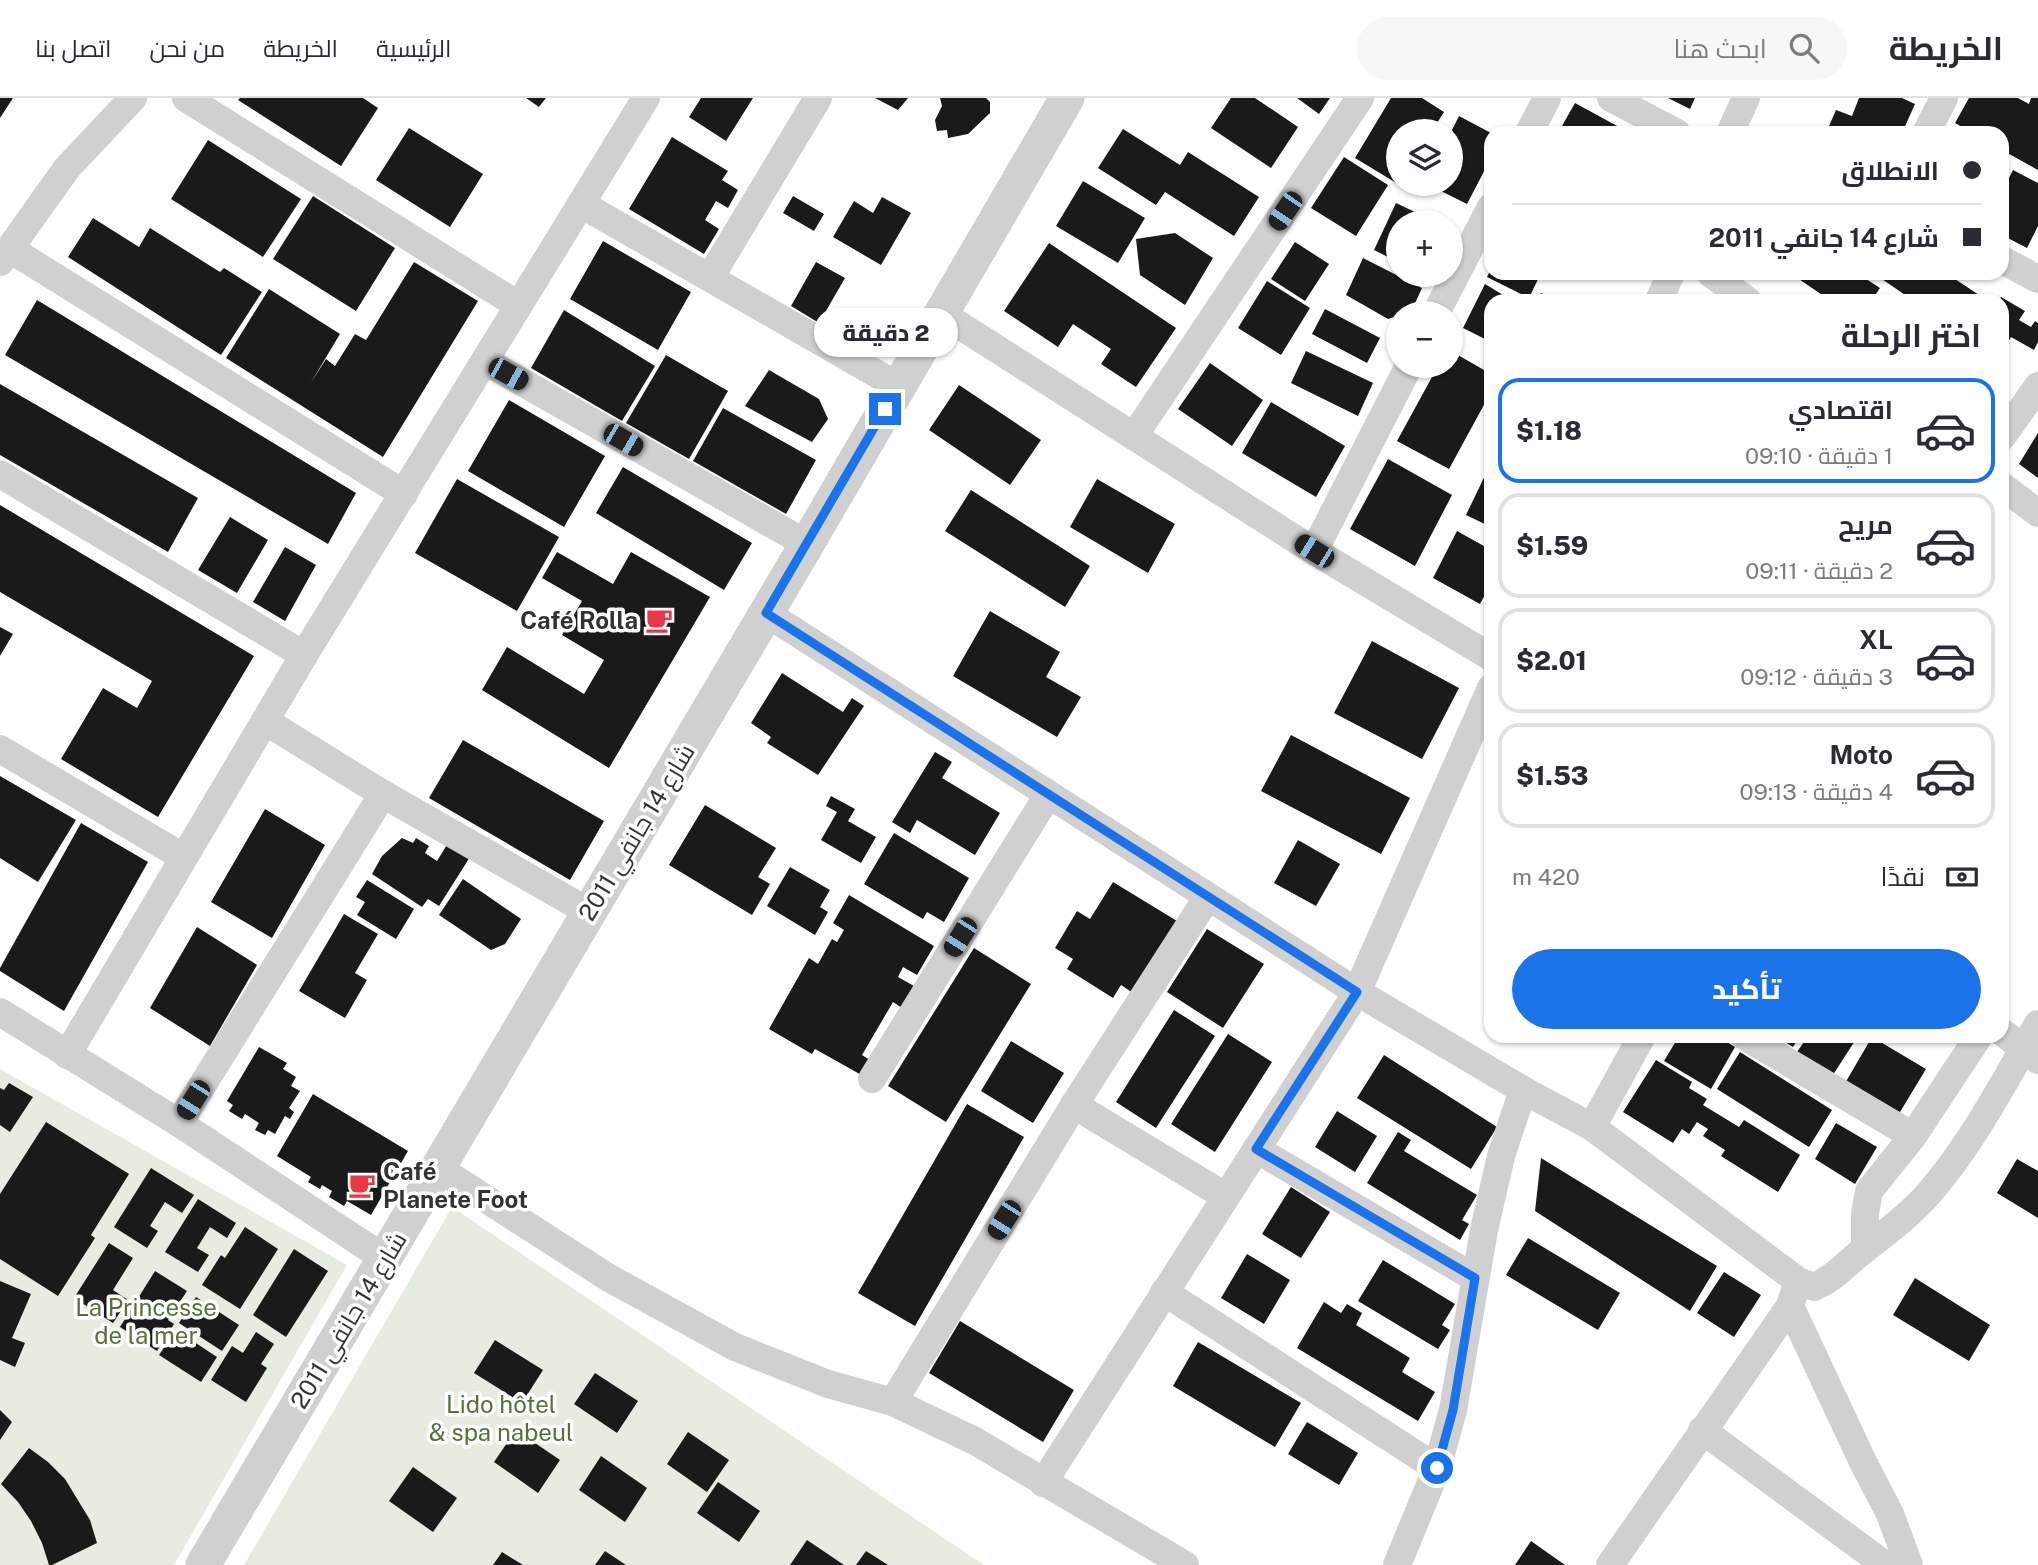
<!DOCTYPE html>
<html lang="ar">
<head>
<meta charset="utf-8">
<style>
	:root { --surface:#fff; --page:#f7f7f7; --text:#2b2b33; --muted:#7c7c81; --line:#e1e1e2; --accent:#1a73e8 }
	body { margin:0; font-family:"Public Sans",Cairo,sans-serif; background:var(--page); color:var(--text); direction:rtl; height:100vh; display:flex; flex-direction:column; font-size:26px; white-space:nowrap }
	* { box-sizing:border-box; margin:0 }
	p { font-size:23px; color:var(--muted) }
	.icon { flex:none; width:38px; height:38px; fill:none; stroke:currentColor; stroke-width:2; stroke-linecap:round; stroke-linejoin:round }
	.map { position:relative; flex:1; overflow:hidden; direction:ltr }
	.drawer { position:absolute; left:1484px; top:196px; width:525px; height:749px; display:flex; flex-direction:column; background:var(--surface); border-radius:21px; box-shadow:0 2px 5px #0004; direction:rtl }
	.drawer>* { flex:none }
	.top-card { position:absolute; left:1484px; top:28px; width:525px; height:154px; border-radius:21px; box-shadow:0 2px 5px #0004; direction:rtl; display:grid; align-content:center; height:154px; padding:0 28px; background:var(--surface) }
	.controls { position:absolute; left:1386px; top:21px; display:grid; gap:14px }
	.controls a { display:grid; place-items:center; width:77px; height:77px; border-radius:50%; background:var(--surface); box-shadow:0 2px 5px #0004; font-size:35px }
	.end { position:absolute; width:32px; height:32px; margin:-16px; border:9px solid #1a73e8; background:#fff; box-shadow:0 0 0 4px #fff }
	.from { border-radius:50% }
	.bubble { position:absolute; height:49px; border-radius:24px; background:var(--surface); box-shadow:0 2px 5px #0004; font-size:23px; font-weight:800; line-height:49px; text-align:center; direction:rtl }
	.car { position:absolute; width:21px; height:42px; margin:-21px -10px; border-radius:9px; box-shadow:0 0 5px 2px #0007; background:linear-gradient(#222 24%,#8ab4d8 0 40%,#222 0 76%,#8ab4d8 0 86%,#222 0) }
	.top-card b { display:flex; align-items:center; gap:24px; height:66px; font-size:26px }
	.top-card b+b { border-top:2px solid var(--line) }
	.top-card i { width:18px; height:18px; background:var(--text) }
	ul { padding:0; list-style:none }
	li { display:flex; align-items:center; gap:21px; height:105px; margin:0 14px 10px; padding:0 14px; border:4px solid var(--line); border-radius:21px }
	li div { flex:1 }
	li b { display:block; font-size:26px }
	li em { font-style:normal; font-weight:800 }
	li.selected { border-color:var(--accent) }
	li>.icon { width:63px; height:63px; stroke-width:1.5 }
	h2 { padding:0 28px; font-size:32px; line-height:84px }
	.pay { display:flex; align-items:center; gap:18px; height:77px; padding:0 28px; font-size:26px }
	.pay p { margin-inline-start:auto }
	.primary-button { display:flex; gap:14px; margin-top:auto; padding:14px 28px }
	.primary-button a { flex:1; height:80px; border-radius:42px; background:var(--accent); color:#fff; font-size:28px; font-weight:800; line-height:80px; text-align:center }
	header { display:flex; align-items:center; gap:42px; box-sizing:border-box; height:98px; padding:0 35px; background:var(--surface); border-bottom:2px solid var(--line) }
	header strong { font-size:33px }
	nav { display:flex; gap:38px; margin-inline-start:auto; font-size:24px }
	.search { width:490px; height:63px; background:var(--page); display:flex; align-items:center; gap:18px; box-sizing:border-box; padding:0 24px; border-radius:38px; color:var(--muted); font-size:26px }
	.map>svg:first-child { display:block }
	.green { fill:#e6ecdf }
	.building { fill:#1a1a1a }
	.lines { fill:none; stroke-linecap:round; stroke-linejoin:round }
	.minor { stroke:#d0d0d0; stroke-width:28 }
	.tertiary { stroke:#d0d0d0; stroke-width:35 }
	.route { stroke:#1a73e8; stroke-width:9 }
	.labels { text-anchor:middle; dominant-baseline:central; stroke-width:7; stroke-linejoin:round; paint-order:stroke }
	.poi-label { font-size:24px; font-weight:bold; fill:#333; stroke:#fff; text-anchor:end }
	.street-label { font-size:24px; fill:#333; stroke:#fff }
	.park-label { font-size:24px; fill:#56703f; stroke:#fff }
</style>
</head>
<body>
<header>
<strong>الخريطة</strong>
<div class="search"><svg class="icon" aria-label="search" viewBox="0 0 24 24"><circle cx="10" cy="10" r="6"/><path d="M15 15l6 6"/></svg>ابحث هنا</div>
<nav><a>الرئيسية</a><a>الخريطة</a><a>من نحن</a><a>اتصل بنا</a></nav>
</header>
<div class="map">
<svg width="2038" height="1467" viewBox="0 0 2038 1467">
	<rect width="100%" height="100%" fill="#fff"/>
	<g class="green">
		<path d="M0,971l347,196 -173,300h-174z"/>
		<path d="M452,1109l532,358h-740z"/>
	</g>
	<g class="building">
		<path d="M0,0h13l-13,20z"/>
		<path d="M240,0h123l15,10 -37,58 -103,-66z"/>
		<path d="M526,0h20l-7,9z"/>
		<path d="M701,0h52l-27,43 -37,-24z"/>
		<path d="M875,0h33l-10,12z"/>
		<path d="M940,0h46l4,4v11l-22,21 -20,4 -1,-8 -10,1 -2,-11 7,-14z"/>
		<path d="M1231,0h24l43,29 -27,41 -60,-40z"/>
		<path d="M1297,0h33l-11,16z"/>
		<path d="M1391,0h31l22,14 -12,19h-34v53l-43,-26z"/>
		<path d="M1668,0h27l-5,11z"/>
		<path d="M1859,0h43l13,6 -13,29h-76l10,-23 16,6z"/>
		<path d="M1969,0h49l11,6 2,-6h7v72l-36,-20v-17h-29l-18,-10z"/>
		<path d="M1575,5l55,30h-72z"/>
		<path d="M1459,18l32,17v25l-24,46 -40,-20h24v-52z"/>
		<path d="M409,30l74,46 -33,53 -74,-47z"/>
		<path d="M1123,31l57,36 8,-13 71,45 -25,39 -69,-44 -9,13 -58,-37z"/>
		<path d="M672,39l56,34 -6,9 16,10 -10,18 -12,-7 -11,19 14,9 -15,25 -75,-45z"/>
		<path d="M208,42l93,59 -38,58 -92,-58z"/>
		<path d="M1344,59l44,28 -32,51 -45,-28z"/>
		<path d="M2013,72l25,13v43l-11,22 -25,-13v-43z"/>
		<path d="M1083,83l62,37 -27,45 -62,-37z"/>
		<path d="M313,98l82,52 -39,63 -83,-52z"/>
		<path d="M793,98l31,18 -10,17 -31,-18z"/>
		<path d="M882,99l29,16 -30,52 -48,-28 21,-36 19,12z"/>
		<path d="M1396,105l40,19h-38v40l-24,-12z"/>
		<path d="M93,120l46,29 11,-19 70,44 4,-4 38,24 -41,63 -153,-98z"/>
		<path d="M1175,135l38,25 -28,47 -45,-30 -4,-36z"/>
		<path d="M603,143l88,51 -33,58 -88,-51z"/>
		<path d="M1295,144l34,22 -24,37 -34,-22z"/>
		<path d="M1049,145l127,85 -40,59 -35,-23 10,-15 -38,-25 -15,23 -54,-36z"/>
		<path d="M1363,160l59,30 -11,24 -13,1v3l-10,3 -42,-24z"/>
		<path d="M414,164l64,39 -95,156 -157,-99 43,-69 71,45 -30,50 16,-25 9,7 20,-32 11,6z"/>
		<path d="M816,164l29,16 -26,45 -28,-17z"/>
		<path d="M1489,175h52l-12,25 -42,-21z"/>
		<path d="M1790,175h67l23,15 -9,13h-40z"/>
		<path d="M1873,175h73l42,28h-74z"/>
		<path d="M1267,183l43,27 -29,47 -43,-27z"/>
		<path d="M1485,186l28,17h-22v41l-28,-14z"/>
		<path d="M1541,195l17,8h-22z"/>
		<path d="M1879,196l10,7h-16z"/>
		<path d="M2001,199l24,14 -6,9 12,7 4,-6 3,2v19l-4,8 -23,-13 -9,15v-51h-4z"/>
		<path d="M37,202l319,193 -28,51 -323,-189z"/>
		<path d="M1325,211l55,29 -13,25 -55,-29z"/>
		<path d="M564,212l91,56 -33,55 -91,-53z"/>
		<path d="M1306,253l67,32 -15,33 -67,-33z"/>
		<path d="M1451,253l40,23v18l-42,77 -52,-28 41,-75h13z"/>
		<path d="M666,257l62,36 -39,68 -63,-36z"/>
		<path d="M1210,265l53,37 -31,46 -54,-37z"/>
		<path d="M769,272l50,29 9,20 -16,23 -67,-36z"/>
		<path d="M0,286l198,114 -30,54 -168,-97z"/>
		<path d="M959,287l82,55 -31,45 -81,-55z"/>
		<path d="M509,302l96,56 -41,71 -96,-56z"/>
		<path d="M1271,304l74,44 -29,51 -74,-44z"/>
		<path d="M723,310l93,52 -30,54 -93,-53z"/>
		<path d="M2038,335v45l-19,-14z"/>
		<path d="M1388,361l64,36 -37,71 -65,-37z"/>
		<path d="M1491,365v64l-25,-12z"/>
		<path d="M623,369l129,76 -28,47 -128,-77z"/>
		<path d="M457,381l102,58 -42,74 -102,-58z"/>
		<path d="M1097,381l78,45 -27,49 -78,-46z"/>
		<path d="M971,392l119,76 -25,41 -120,-76z"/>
		<path d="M0,407l254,151 -96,161 -97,-58 42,-71 34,20 15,-27 -152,-89z"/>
		<path d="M230,419l38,23 -31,53 -39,-23z"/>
		<path d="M1457,433l34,19v33l-11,21 -47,-26z"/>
		<path d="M285,449l31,18 -31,56 -32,-19z"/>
		<path d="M557,454l56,32 18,-32 79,45 -101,171 -127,-78 25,-43 77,47 20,-34 -42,-25 20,-34 -40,-23z"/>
		<path d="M990,513l70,41 -14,25 35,20 -24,40 -104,-61z"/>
		<path d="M0,529l13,7 -13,22z"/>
		<path d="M1372,543l87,47 -37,71 -88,-46z"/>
		<path d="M782,575l61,39 9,-14 12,8 -46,69 -51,-32 4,-6 -20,-14z"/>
		<path d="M1291,637l119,63 -29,56 -120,-63z"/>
		<path d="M463,642l141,81 -34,59 -141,-82z"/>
		<path d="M935,654l17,10 -10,16 58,35 -25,42 -58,-35 -7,13 -18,-11z"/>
		<path d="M0,678l76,44 -38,62 -38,-24z"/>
		<path d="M831,698l24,13 -7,12 28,16 -15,26 -40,-23 16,-28 -11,-6z"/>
		<path d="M705,707l71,43 -18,29 12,7 -18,31 -83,-50z"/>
		<path d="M265,711l60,36 -53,93 -61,-36z"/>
		<path d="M81,725l67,39 -84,149 -64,-40v-3z"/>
		<path d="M894,735l75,45 -25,44 -17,-10 -4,7 -59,-35z"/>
		<path d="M402,740l11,5 3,-5 13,8 -4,7 12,8 11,-18 22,14 -31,49 -11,-7 -6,8 -50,-33 10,-18z"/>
		<path d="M1298,742l42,24 -24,42 -42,-23z"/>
		<path d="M790,769l40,23 -10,17 8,5 -13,23 -48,-29z"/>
		<path d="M463,781l58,40 -16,25 -14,6 -52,-35z"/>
		<path d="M367,782l47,29 -18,30 -39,-24 8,-13 -9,-5z"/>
		<path d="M1113,784l64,39 -44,72 -12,-8 -8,13 -46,-29 6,-10 -18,-11 22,-37 13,8z"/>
		<path d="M849,797l85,51 -17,29 -14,-8 -5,10 16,9 -12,22 -9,-6 -31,53 11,7 -8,15 -50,-28 -3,5 -43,-25 40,-71 9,6 14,-25 5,3 7,-12 -11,-7z"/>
		<path d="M344,816l34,20 -23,39 12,7 -22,38 -46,-27z"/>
		<path d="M197,829l60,38 -47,81 -60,-38z"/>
		<path d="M1207,831l57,35 -41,64 -56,-36z"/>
		<path d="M974,850l57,36 -85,138 -58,-36z"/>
		<path d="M1174,912l41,26 -59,92 -40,-26z"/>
		<path d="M1228,936l44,28 -57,90 -44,-28z"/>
		<path d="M1679,938h38l18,11 -24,42 -47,-28z"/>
		<path d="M1775,938h25l-7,11z"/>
		<path d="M1808,938h50l-27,42 -36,-23z"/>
		<path d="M1872,939l54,32 -32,53 -53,-32z"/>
		<path d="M1011,943l53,32 -31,50 -52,-32z"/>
		<path d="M259,949l28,16 -4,6 13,8 -5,9 9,5 -11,17 5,4 -4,7 -5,-3 -10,18 -7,-4 -3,5 -10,-5 4,-7 -14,-9 -3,5 -13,-8 4,-6 -6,-4z"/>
		<path d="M1740,954l92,58 -23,37 -92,-58z"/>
		<path d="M1384,957l113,72 -26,42 -114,-71z"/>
		<path d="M1656,962l36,22 -3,6 18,11 -4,6 36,22 5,-7 56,35 -22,37 -57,-36 4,-6 -22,-14 5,-7 -11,-7 -8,12 -7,-5 -9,14 -50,-31z"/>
		<path d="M9,985l24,14 -23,35 -10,-7v-37l4,2z"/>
		<path d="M313,996l95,57 -37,64 -24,-14 -3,5 -15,-9 3,-6 -10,-6 -2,4 -12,-7 3,-5 -34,-21z"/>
		<path d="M967,1006l57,33 -109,189 -57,-33z"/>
		<path d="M1337,1013l40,25 -22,36 -40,-25z"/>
		<path d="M46,1024l83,52 -38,61 4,3 -37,58 -58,-37v-65z"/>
		<path d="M1836,1025l41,24 -22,37 -40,-25z"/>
		<path d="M1398,1034l13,8 -7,11 73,44 -15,25 7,4 -9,16 -93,-57z"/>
		<path d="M1541,1060l176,108 -27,45 -155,-100z"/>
		<path d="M2017,1061l21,12v47l-41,-25z"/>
		<path d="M151,1070l43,27 -12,18 -17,-11 -15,24 8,5 -11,17 -33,-21z"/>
		<path d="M1291,1089l39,25 -29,46 -39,-24z"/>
		<path d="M198,1101l38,24 -9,15 -17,-11 -13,21 12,7 -11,17 -33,-20z"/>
		<path d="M245,1129l33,22 -38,60 -38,-24 19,-30 4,3z"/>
		<path d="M1528,1140l92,55 -22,37 -92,-55z"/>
		<path d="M109,1145l24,15 -20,32 15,10 -15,23 -39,-25z"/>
		<path d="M294,1151l34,22 -42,66 -33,-22z"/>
		<path d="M1247,1156l43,26 -26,44 -43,-26z"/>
		<path d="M1383,1162l72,44 -13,21 8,5 -12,19 -80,-48z"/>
		<path d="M155,1173l32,20 -19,29 6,4 -17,27 -37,-24z"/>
		<path d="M1724,1174l37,23 -27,42 -37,-24z"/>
		<path d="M1915,1180l75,47 -21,36 -76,-46z"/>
		<path d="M0,1183l31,13 -19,44 13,5 -10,24 -15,-7z"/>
		<path d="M196,1199l43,28 -17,26 -43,-28z"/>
		<path d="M1324,1204l17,11 6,-9 15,9 -6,12 54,33 -8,14 33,20 -17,29 -121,-73z"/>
		<path d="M960,1223l114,69 -31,52 -114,-69z"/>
		<path d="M176,1232l41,27 -16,25 -42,-27z"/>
		<path d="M256,1234l18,12 -13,20 6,4 -21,34 -35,-22 21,-34 11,7z"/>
		<path d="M495,1242l48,30 -21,33 -48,-30z"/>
		<path d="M1198,1244l103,61 -26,44 -102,-61z"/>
		<path d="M595,1275l43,28 -21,32 -43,-29z"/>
		<path d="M0,1312l12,12 -12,18z"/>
		<path d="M1307,1324l51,31 -19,32 -51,-31z"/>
		<path d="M516,1332l44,30 -22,33 -44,-31z"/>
		<path d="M688,1334l41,28 -22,32 -40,-28z"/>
		<path d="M29,1350l19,14 17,17 25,41 7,23 -45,22h-3l-7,-22 -11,-22 -13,-19 -17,-18z"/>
		<path d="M601,1358l46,32 -22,34 -46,-32z"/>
		<path d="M413,1369l44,31 -24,34 -44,-31z"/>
		<path d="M718,1384l42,29 -21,31 -42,-29z"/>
		<path d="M807,1442l37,25h-54z"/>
		<path d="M1531,1443l34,24h-50z"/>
		<path d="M605,1453l21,14h-31z"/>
		<path d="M866,1453l22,14h-32z"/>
		<path d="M502,1454l21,13h-30z"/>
	</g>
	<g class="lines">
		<g class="minor">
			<path d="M186,0l332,207"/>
			<path d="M1611,0l66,35"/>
			<path d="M1529,35l18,-35"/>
			<path d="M1730,35l16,-35"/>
			<path d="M1926,35l18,-35"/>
			<path d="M581,106l317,182"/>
			<path d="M10,151l394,245"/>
			<path d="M2002,162l36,19"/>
			<path d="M0,164l67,-94 66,-70"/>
			<path d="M1710,175l38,28"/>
			<path d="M711,178l107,-178"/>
			<path d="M1659,203l12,-28"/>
			<path d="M1436,215l55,-106"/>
			<path d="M942,216l372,237 177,106"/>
			<path d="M485,263l322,183"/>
			<path d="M1134,338l226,-338"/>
			<path d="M2002,339l36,-51"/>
			<path d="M0,376l304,181"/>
			<path d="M2002,388l36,27"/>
			<path d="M1314,453l95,-185"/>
			<path d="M766,515l591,379 166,98 69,37 206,154 16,6c24,-11 31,-23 51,-38 23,-18 47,-36 65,-57 44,-51 74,-111 108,-168"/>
			<path d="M265,623l118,73 206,118"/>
			<path d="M0,651l183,108"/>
			<path d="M0,914l179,111 205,135"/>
			<path d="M2002,934l36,28"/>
			<path d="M1744,938l169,100"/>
			<path d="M67,957l237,-400 342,-557"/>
			<path d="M872,981l176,-284"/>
			<path d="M1074,1007l151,91"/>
			<path d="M179,1025l204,-329"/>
			<path d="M1592,1029l50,-91"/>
			<path d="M1256,1051l219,129"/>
			<path d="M438,1070l171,110 126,69 93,37 65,18 82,39 210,124"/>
			<path d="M1865,1151v-36l4,-22 44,-55 66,-100"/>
			<path d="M1164,1194l273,176"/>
			<path d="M1790,1208l73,156 27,52 19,51"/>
			<path d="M893,1304l181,-297 133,-207"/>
			<path d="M1702,1332l183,135"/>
			<path d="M1043,1385l314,-491 134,-304"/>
			<path d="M1397,1467l40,-97 16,-58 31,-180 17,-74 22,-66"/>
			<path d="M1610,1467l180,-259 8,-25"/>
		</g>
		<path class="tertiary" d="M203,1467l604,-1021 260,-446"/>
	</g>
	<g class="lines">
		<path class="route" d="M885,311l-119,204 591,379 -101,157 219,129 -22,132 -16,58"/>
	</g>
	<defs>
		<symbol id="cafe-bare" viewBox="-9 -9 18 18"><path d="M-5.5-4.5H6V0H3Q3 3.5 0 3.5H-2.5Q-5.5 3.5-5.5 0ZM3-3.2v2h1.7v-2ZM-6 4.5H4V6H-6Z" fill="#e63946" stroke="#fff" stroke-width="2.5" paint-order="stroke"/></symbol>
	</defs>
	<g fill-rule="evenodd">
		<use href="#cafe-bare" x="640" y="503" width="38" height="38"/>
		<use href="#cafe-bare" x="343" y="1068" width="38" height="38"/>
	</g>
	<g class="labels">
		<g class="poi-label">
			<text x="638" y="522">Café Rolla</text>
			<text x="383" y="1073" text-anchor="start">Café<tspan x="383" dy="28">Planete Foot</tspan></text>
		</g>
		<g class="street-label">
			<text transform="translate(636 734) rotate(-59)">شارع 14 جانفي 2011</text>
			<text transform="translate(348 1222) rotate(-59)">شارع 14 جانفي 2011</text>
		</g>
		<g class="park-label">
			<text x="146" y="1209">La Princesse<tspan x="146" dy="28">de la mer</tspan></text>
			<text x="501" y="1306">Lido hôtel<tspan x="501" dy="28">&amp; spa nabeul</tspan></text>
		</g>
	</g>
</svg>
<div class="controls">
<a><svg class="icon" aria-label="layers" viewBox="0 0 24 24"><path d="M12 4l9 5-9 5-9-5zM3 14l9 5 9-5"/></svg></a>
<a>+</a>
<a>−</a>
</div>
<i class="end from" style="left:1437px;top:1370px"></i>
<i class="end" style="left:885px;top:311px"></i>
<div class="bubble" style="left:814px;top:210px;width:144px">2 دقيقة</div>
<i class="car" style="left:1285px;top:113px;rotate:214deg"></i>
<i class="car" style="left:508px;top:276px;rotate:119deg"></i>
<i class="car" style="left:623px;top:342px;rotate:120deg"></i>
<i class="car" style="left:1314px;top:453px;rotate:302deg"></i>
<i class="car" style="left:960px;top:839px;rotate:212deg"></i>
<i class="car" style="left:193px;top:1002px;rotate:212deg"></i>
<i class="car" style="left:1004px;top:1122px;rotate:212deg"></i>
<div class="top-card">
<b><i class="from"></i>الانطلاق</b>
<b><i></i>شارع 14 جانفي 2011</b>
</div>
<section class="drawer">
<h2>اختر الرحلة</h2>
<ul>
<li class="selected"><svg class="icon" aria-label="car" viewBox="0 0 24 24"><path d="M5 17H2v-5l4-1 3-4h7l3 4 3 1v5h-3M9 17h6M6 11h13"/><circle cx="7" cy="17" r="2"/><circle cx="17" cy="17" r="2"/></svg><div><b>اقتصادي</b><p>1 دقيقة · 09:10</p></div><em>$1.18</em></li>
<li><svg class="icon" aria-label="car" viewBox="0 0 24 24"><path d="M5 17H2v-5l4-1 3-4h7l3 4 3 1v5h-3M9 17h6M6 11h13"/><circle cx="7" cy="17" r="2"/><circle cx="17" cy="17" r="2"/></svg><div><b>مريح</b><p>2 دقيقة · 09:11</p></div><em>$1.59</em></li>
<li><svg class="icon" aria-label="car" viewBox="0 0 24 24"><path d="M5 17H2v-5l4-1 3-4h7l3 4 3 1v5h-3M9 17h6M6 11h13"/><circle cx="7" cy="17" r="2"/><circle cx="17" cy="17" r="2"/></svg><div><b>XL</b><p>3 دقيقة · 09:12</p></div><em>$2.01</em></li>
<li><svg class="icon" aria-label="car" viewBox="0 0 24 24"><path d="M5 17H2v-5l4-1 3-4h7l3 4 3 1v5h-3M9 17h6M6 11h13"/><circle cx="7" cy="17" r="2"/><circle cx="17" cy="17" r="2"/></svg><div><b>Moto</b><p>4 دقيقة · 09:13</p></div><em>$1.53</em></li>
</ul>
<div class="pay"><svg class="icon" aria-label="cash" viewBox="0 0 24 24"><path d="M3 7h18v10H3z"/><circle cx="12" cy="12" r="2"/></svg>نقدًا<p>420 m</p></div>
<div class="primary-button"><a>تأكيد</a></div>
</section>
</div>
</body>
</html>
